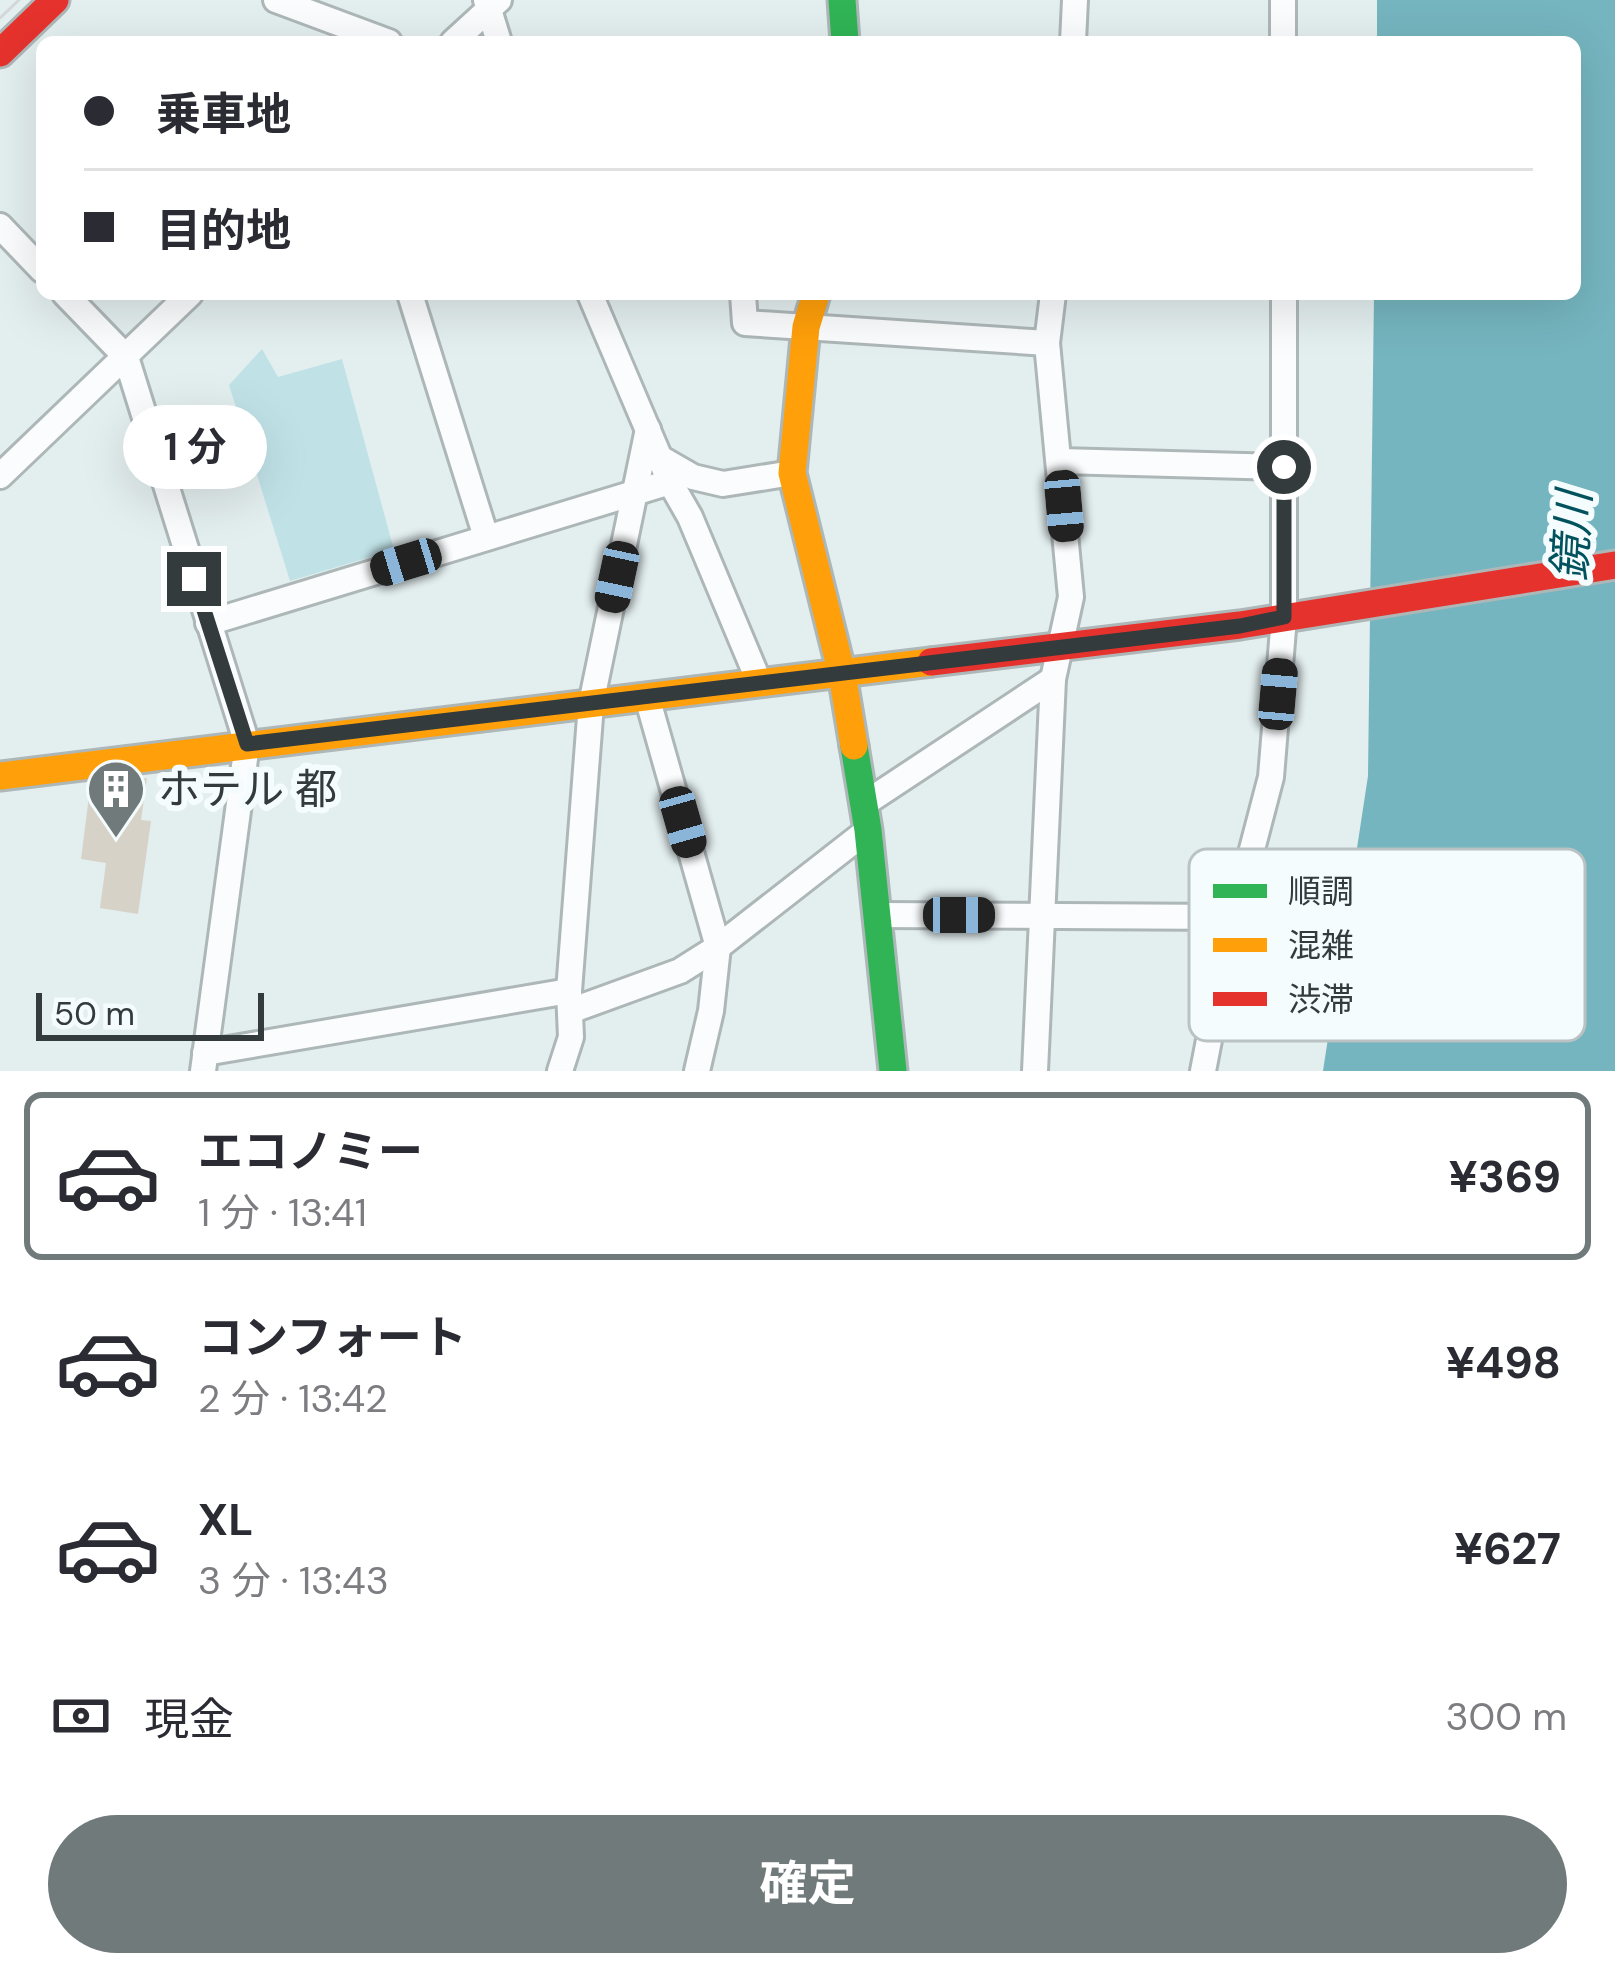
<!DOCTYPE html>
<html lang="ja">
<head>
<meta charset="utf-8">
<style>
	:root { --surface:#fff; --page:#f7f7f7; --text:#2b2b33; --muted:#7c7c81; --line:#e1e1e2; --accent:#717a7b }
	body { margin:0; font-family:"DM Sans","Noto Sans JP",sans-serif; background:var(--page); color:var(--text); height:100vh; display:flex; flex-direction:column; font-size:45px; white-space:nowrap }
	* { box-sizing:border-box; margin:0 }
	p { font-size:39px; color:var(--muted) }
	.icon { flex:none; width:66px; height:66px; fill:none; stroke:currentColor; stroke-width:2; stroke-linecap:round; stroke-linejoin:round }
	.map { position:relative; height:1071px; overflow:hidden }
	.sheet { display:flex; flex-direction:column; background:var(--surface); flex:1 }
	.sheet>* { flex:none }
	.banner { position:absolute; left:36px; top:36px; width:1545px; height:264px; border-radius:18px; box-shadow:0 12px 48px #0002; display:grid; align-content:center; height:264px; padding:0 48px; background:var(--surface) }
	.scale { position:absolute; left:36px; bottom:30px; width:228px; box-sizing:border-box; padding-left:12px; border:6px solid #333b3d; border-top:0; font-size:33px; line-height:42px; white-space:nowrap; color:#333b3d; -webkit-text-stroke:9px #f4fcfe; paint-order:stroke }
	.end { position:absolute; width:54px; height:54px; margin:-27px; border:15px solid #333b3d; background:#fff; box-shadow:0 0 0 6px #fff }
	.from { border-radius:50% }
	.bubble { position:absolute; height:84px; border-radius:42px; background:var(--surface); box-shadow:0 12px 48px #0002; font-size:39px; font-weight:700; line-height:84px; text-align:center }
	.car { position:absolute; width:36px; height:72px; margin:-36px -18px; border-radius:15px; box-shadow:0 0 9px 3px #0007; background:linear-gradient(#222 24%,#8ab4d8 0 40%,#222 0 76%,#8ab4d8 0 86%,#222 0) }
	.banner b { display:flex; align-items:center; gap:42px; height:114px; font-size:45px }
	.banner b+b { border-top:3px solid var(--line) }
	.banner i { width:30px; height:30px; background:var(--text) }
	ul { padding:21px 0 0; list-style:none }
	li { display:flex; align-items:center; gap:36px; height:168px; margin:0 24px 18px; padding:0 24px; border:6px solid transparent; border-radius:18px }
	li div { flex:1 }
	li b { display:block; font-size:45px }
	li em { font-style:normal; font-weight:700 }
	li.selected { border-color:var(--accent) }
	li>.icon { width:108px; height:108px; stroke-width:1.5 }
	.pay { display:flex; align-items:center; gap:30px; height:132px; padding:0 48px; font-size:45px }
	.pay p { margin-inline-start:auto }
	.primary-button { display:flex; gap:24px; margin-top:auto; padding:24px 48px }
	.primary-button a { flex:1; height:138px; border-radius:72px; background:var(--accent); color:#fff; font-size:48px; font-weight:700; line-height:138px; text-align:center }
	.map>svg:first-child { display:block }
	.green { fill:#c0e2e7 }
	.water { fill:#75b5bf }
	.building { fill:#d6d2c8 }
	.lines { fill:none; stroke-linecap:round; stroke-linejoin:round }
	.street-casing { stroke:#aeb7b8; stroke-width:30 }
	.fast-casing { stroke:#aeb7b8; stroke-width:33 }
	.slow-casing { stroke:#aeb7b8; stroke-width:33 }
	.jam-casing { stroke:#aeb7b8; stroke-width:33 }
	.street { stroke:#fbfcfd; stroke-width:24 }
	.fast { stroke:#30b455; stroke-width:27 }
	.slow { stroke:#ff9f0a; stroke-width:27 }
	.jam { stroke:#e5322d; stroke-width:27 }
	.tram { stroke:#d4d7d8; stroke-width:3 }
	.route { stroke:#333b3d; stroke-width:15 }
	.labels { text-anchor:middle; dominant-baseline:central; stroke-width:12; stroke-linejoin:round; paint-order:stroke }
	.poi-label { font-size:42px; fill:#333b3d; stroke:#f4fcfe; text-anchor:start }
	.water-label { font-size:45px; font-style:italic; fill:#02525d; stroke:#f4fcfe }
	.key { fill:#f4fcfe; stroke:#bac2c4; stroke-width:3 }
	.key-label { font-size:33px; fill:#333b3d }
</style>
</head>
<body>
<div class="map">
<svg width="1615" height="1071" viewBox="0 0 1615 1071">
	<rect width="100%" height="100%" fill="#e3eeef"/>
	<path class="green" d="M262,349l16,28 64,-18 52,191 -104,31 -61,-196z"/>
	<path class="water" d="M1377,0h238v1071h-292l45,-295 6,-482h201v-252h-198z"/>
	<path class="building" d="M147,778l-6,42 10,1 -13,93 -38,-6 6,-45 -25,-4 9,-71 43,6 2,-14z"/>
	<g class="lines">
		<defs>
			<g id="street">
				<path d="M276,0l113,42"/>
				<path d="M486,0l13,42"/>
				<path d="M453,42l46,-42"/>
				<path d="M1073,42l2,-42"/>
				<path d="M1283,42v-42"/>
				<path d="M0,226l42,44"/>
				<path d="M65,294l61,63 121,387 -44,327"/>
				<path d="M410,294l76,243"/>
				<path d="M590,294l80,188 20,35 70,167"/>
				<path d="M743,294l2,29 302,20"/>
				<path d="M660,458l33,19 30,7 69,-11"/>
				<path d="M1060,461l224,6"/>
				<path d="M0,476l190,-182"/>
				<path d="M208,623l462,-141"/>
				<path d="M647,697l71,250 -7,64 -14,60"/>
				<path d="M864,804l189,-125"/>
				<path d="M877,915l357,2"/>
				<path d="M570,1011l110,-40 38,-24 150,-117"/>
				<path d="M205,1053l364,-62"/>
				<path d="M560,1071l11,-34 -2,-46 22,-287 57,-275"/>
				<path d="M1035,1071l18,-392 18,-82 -24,-254 6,-49"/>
				<path d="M1203,1071l26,-134 42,-160 13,-160v-323"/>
			</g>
			<g id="fast">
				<path d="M842,0l3,42"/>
				<path d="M854,746l14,84 25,241"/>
			</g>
			<g id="slow">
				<path d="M816,294l-10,33 -14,146 50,201 12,72"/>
				<path d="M0,776l931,-114"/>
			</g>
			<g id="jam">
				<path d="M0,53l55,-53"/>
				<path d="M931,662l309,-37 375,-60"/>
			</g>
		</defs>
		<use href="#street" class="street-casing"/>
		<use href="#fast" class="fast-casing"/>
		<use href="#slow" class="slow-casing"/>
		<use href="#jam" class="jam-casing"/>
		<use href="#street" class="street"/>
		<use href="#fast" class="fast"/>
		<use href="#slow" class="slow"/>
		<use href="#jam" class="jam"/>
		<path class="tram" d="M0,18l19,-18"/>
	</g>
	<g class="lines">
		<path class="route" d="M194,579l53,165 993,-118 44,-9v-150"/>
	</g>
	<defs>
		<symbol id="building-pin" viewBox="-11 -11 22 30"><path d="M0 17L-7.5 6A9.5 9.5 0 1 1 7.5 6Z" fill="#717a7b" stroke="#f4fcfe"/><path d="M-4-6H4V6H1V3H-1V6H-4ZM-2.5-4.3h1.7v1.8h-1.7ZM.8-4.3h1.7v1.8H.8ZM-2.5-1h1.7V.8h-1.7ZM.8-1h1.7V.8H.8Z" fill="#fff"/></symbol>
	</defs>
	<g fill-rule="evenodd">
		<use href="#building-pin" x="83" y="756" width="66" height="90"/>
	</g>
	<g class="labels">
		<g class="poi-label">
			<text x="158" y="789">ホテル 都</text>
		</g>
		<g class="water-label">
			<text transform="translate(1572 536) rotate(-87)">鏡川</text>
		</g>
	</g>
	<rect x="1189" y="849" width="396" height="192" rx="18" class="key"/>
	<rect x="1213" y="884" width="54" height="14" fill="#30b455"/>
	<rect x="1213" y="938" width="54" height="14" fill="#ff9f0a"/>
	<rect x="1213" y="992" width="54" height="14" fill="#e5322d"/>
	<g class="key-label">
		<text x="1288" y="903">順調</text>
		<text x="1288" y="957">混雑</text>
		<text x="1288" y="1011">渋滞</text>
	</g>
</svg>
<div class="scale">50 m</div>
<i class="end from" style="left:1284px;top:467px"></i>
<i class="end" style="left:194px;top:579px"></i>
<div class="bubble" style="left:123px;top:405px;width:144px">1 分</div>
<i class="car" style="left:1064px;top:506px;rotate:175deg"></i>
<i class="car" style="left:406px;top:562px;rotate:253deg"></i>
<i class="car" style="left:617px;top:577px;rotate:192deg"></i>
<i class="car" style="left:1278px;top:694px;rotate:5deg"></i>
<i class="car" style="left:683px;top:822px;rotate:164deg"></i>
<i class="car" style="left:959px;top:915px;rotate:90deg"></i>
<div class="banner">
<b><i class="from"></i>乗車地</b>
<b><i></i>目的地</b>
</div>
</div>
<section class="sheet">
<ul>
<li class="selected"><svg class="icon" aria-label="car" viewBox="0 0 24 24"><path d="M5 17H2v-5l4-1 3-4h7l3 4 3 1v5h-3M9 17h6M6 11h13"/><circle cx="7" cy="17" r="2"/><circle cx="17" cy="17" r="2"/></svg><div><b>エコノミー</b><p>1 分 · 13:41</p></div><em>¥369</em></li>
<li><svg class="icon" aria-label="car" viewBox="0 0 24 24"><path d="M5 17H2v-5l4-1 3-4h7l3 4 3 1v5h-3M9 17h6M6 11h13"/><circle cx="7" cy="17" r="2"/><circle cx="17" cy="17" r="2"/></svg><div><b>コンフォート</b><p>2 分 · 13:42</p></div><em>¥498</em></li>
<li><svg class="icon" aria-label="car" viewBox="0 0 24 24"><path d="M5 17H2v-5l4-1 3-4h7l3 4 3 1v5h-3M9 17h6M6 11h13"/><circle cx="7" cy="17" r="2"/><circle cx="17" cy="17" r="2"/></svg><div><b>XL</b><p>3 分 · 13:43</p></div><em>¥627</em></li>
</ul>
<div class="pay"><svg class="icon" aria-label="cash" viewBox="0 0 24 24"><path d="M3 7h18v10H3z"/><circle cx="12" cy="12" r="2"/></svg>現金<p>300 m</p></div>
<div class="primary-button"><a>確定</a></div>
</section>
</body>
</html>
